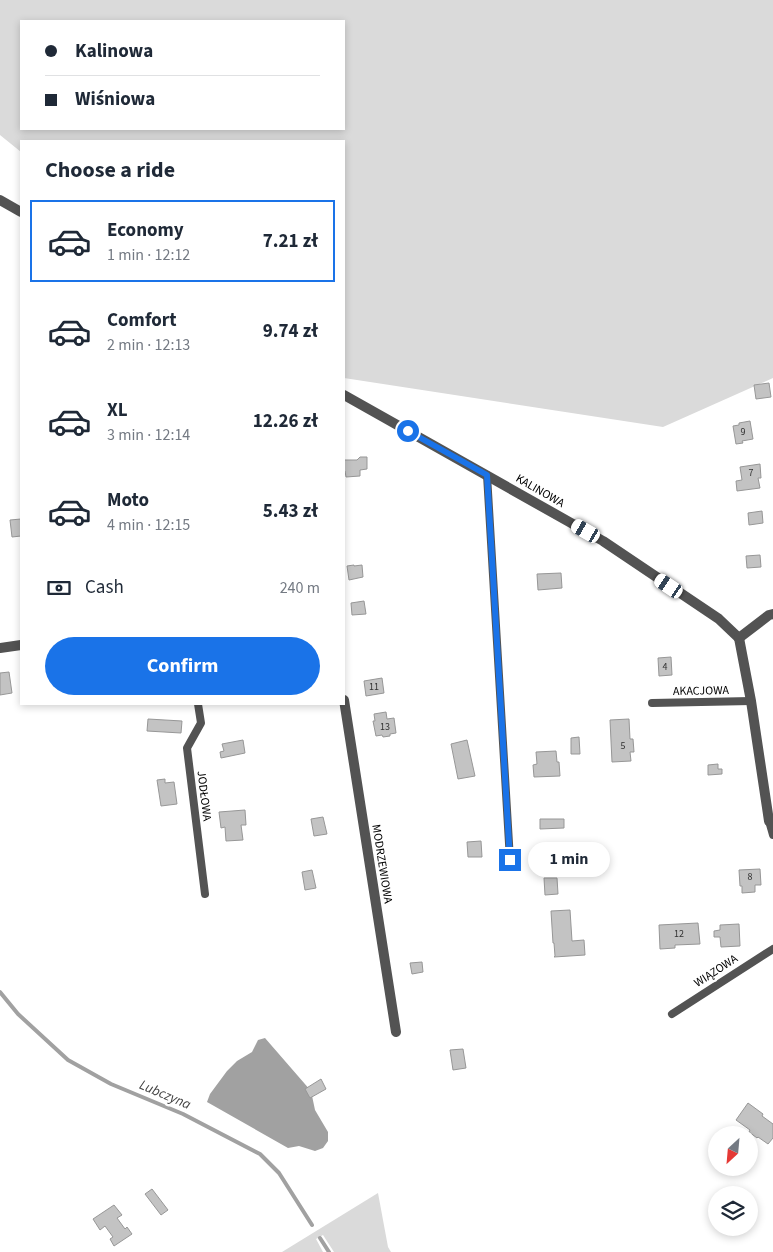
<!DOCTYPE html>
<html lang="en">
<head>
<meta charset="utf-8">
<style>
	:root { --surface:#fff; --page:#f6f6f7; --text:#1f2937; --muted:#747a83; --line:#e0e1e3; --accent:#1a73e8 }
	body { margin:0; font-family:"Source Sans 3",sans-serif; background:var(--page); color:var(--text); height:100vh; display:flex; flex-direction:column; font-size:19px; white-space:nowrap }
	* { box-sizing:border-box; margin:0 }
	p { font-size:16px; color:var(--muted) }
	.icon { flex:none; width:28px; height:28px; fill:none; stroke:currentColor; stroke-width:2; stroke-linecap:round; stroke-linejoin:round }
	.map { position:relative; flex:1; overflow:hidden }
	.drawer { position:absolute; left:20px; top:140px; width:325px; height:565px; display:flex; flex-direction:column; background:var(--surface); border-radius:0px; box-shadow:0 2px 8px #0003 }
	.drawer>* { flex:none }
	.banner { position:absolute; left:20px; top:20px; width:325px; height:110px; border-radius:0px; box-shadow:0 2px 8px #0003; display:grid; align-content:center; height:110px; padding:0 25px; background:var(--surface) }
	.needle { width:32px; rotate:206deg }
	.tools { position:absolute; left:708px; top:1126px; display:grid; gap:10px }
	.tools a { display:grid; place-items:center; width:50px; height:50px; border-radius:50%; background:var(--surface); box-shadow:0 2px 8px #0003; font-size:25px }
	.end { position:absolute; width:22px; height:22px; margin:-11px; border:6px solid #1a73e8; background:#fff; box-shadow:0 0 0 2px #fff }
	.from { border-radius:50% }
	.bubble { position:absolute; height:35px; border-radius:18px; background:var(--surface); box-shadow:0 2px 8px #0003; font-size:16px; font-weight:700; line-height:35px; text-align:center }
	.car { position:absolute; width:15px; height:30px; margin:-15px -8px; border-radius:6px; box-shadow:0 0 4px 1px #0007; background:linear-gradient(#fff 24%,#345 0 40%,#fff 0 76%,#345 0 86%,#fff 0) }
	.banner b { display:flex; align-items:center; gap:18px; height:48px; font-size:19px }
	.banner b+b { border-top:1px solid var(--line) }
	.banner i { width:12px; height:12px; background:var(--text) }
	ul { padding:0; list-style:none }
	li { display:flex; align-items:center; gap:15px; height:82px; margin:0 10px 8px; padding:0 15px; border:2px solid transparent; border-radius:0px }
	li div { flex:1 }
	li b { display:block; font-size:19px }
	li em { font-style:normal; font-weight:700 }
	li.on { border-color:var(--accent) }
	li>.icon { width:45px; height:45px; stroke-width:1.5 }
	h2 { padding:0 25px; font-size:22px; line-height:60px }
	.pay { display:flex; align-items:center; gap:12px; height:55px; padding:0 25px; font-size:19px }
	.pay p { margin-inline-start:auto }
	.button { display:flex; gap:10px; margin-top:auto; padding:10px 25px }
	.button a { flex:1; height:58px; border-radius:30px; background:var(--accent); color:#fff; font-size:20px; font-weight:700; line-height:58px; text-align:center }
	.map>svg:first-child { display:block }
	.green { fill:#dadada; fill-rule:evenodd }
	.water { fill:#a1a1a1 }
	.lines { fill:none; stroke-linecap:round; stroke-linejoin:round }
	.stream { stroke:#a1a1a1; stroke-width:4 }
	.building { fill:#c3c3c3; stroke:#979797 }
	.lane { stroke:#535353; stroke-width:8 }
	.street { stroke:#535353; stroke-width:10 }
	.route { stroke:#1a73e8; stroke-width:6 }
	.labels { text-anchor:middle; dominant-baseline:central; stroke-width:5; stroke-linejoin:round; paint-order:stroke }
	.number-label { font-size:10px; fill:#313131 }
	.street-label { font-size:12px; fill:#000; stroke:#fff }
	.water-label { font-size:14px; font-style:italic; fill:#424242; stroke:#fff }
</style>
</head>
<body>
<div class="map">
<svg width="773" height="1252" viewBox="0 0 773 1252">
	<rect width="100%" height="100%" fill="#fff"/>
	<g class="green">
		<path d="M0,0h773v378l-110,49 -319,-49v-237h-323v11l-21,-17zM21,21h323v108h-323z"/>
		<path d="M378,1193l10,54 3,5h-57l-11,-17 -7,4 7,13h-41z"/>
	</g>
	<path class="water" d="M265,1038l46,53 4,19 13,22v9l-5,7 -8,3 -16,-5 -11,2 -81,-46 3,-8 17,-23 10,-10 15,-9 6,-12z"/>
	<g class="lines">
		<g class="stream">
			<path d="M0,992l18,22 50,46 43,24 72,30 77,40 19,19 33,52"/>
			<path d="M320,1238l9,14"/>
		</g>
	</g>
	<g class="building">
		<path d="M769,383l2,14 -15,2 -2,-14z"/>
		<path d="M750,421l3,18 -11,2 1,2 -7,1 -3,-18 6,-1v-2z"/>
		<path d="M360,457h7v12l-7,1v6l-14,1 -1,-6h-1v-11h13z"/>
		<path d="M760,464l1,14h-3l2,10 -23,3 -1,-10 6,-1 -2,-13z"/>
		<path d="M762,511l1,12 -14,2 -1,-12z"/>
		<path d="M21,519v17l-9,1 -2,-17z"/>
		<path d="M760,555l1,12 -14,1 -1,-12z"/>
		<path d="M354,565v1l8,-1 1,12 -14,3 -2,-14z"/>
		<path d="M561,573l1,15 -24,2 -1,-16z"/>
		<path d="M364,601l2,13 -14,1 -1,-12z"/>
		<path d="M671,657l1,18 -13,1 -1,-18z"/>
		<path d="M9,672l3,21 -12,2v-22z"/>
		<path d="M382,678l2,15 -18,3 -2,-15z"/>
		<path d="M386,712l1,7 7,-1 2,15 -6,1v2l-7,1 -1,-2 -6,1 -3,-15h2l-1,-7z"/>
		<path d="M148,719l34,2 -1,12 -34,-2z"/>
		<path d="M629,719l1,20h3l1,13h-4l1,9 -19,1 -2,-42z"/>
		<path d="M579,737l1,17h-9v-16z"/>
		<path d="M243,740l2,13 -24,5 -1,-6 4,-1 -2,-7z"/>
		<path d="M467,740l8,36 -17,3 -7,-35z"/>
		<path d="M556,751l1,11h2l1,14 -26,1 -1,-12 4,-1 -1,-12z"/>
		<path d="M718,764v5h4v5l-14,1v-10z"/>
		<path d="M165,779v4l9,-1 3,22 -16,2 -4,-26z"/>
		<path d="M245,810l1,15h-5l2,15 -17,1 -1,-14 -4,1 -2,-16z"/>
		<path d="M323,817l4,17 -13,2 -3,-17z"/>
		<path d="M540,819h24v9l-24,1z"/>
		<path d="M481,841l1,16h-14l-1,-15z"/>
		<path d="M760,869l1,16h-6v7l-13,1v-7h-2l-1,-16z"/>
		<path d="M312,870l4,18 -11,2 -3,-18z"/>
		<path d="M544,878h13l1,16 -13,1z"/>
		<path d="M570,910l2,31 12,-1 1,15 -31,2 1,-1 -1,-13h-1l-2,-32z"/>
		<path d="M698,923l2,21 -25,1v3l-15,1 -1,-24z"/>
		<path d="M739,924l1,22 -19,1 -1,-10h-6v-6l6,-1v-5z"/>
		<path d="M422,962l1,10 -11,2 -2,-11z"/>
		<path d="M463,1049l3,19 -13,2 -3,-20z"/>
		<path d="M321,1079l5,10 -16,9 -5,-9z"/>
		<path d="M748,1103l15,11 -1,2 11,8v14l-5,6 -10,-7 -1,1 -8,-6 1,-2 -14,-10z"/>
		<path d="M152,1189l16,21 -7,5 -16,-21z"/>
		<path d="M114,1205l8,10 -5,3 8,11 2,-2 5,7 -18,12 -4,-7 3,-2 -8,-11 -5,4 -7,-11z"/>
	</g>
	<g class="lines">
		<g class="lane">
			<path d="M487,475l23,385"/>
			<path d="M652,703l99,-2"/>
			<path d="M198,704l3,19 -14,25 18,146"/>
			<path d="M769,821l4,14"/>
			<path d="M672,1014l101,-65"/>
		</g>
		<g class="street">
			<path d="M0,200l21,12"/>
			<path d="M344,395l259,146 116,78 20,19"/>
			<path d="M739,638l12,63 18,120h4"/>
			<path d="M739,638l30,-23 4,-1"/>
			<path d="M0,648l21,-3"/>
			<path d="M344,700l52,332"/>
		</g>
	</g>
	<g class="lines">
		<path class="route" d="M408,431l79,44 23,385"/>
	</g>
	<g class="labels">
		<g class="number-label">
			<text x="743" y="432">9</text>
			<text x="751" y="473">7</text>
			<text x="665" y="667">4</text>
			<text x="374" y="687">11</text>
			<text x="385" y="727">13</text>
			<text x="623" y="746">5</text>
			<text x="750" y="877">8</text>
			<text x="679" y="934">12</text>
		</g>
		<g class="street-label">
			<text transform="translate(540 491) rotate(30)">KALINOWA</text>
			<text transform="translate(701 691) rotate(-1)">AKACJOWA</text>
			<text transform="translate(204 796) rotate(83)">JODŁOWA</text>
			<text transform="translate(382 864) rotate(81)">MODRZEWIOWA</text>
			<text transform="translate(716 971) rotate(-33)">WIĄZOWA</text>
		</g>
		<g class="water-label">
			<text transform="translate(165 1095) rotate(23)">Lubczyna</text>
		</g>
	</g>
</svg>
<div class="tools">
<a><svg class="needle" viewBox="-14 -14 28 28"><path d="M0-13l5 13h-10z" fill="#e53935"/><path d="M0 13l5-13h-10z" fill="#747a83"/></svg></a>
<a><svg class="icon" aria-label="layers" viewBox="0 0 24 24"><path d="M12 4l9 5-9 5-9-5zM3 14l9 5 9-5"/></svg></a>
</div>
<i class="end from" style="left:408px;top:431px"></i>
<i class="end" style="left:510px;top:860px"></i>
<div class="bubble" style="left:528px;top:842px;width:82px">1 min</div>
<i class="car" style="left:586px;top:531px;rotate:300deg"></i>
<i class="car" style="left:669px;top:586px;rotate:304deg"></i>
<div class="banner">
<b><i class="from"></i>Kalinowa</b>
<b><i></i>Wiśniowa</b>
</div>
<section class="drawer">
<h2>Choose a ride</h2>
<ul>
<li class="on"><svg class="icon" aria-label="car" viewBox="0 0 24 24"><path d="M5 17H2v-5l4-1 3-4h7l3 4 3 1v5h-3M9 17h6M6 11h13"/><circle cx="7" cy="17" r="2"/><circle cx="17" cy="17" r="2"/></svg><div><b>Economy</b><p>1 min · 12:12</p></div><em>7.21 zł</em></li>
<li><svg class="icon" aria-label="car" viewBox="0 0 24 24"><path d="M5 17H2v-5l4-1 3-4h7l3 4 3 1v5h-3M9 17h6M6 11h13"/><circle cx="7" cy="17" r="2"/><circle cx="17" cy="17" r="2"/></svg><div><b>Comfort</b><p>2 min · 12:13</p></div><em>9.74 zł</em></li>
<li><svg class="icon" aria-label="car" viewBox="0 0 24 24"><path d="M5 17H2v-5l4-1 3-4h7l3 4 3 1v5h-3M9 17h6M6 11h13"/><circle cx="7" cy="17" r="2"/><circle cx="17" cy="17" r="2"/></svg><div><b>XL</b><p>3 min · 12:14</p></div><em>12.26 zł</em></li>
<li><svg class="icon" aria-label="car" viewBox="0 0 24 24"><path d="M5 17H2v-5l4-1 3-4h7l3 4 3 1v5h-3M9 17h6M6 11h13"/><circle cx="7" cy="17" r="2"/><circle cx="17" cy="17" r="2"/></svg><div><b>Moto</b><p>4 min · 12:15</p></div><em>5.43 zł</em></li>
</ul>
<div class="pay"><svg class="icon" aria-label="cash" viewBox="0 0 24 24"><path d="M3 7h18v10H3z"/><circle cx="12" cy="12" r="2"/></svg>Cash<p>240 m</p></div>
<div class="button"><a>Confirm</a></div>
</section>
</div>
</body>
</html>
